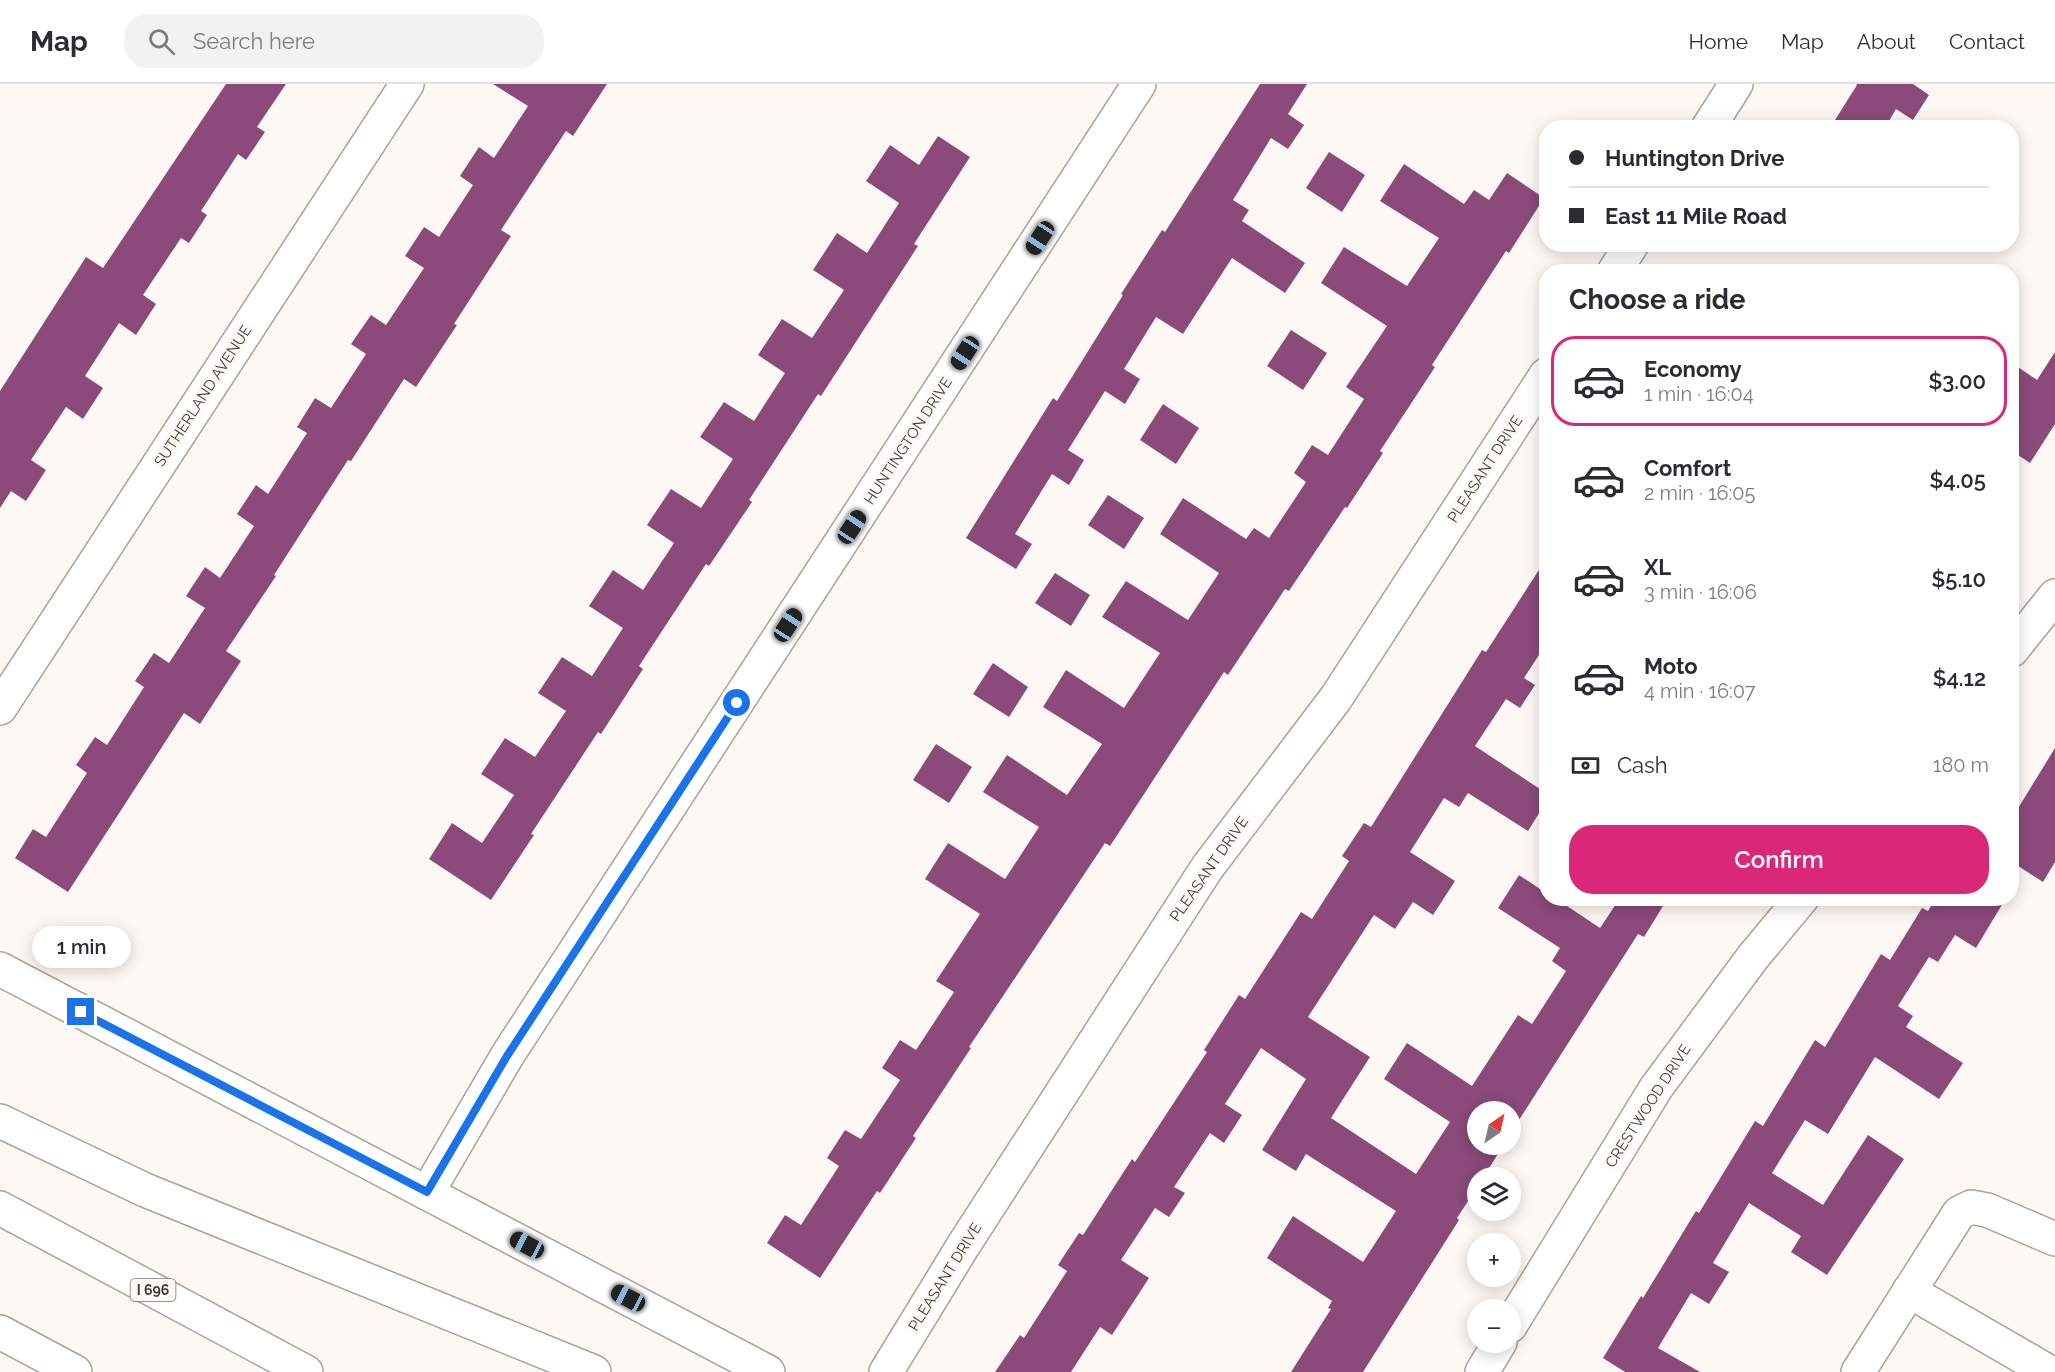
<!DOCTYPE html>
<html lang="en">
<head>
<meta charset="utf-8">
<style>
	:root { --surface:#fff; --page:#f2f2f3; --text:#2b2b33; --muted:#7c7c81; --line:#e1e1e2; --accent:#db2777 }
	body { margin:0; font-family:Raleway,sans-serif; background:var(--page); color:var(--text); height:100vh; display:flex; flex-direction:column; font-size:22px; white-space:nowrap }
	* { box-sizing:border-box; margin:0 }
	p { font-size:20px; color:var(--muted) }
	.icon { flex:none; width:33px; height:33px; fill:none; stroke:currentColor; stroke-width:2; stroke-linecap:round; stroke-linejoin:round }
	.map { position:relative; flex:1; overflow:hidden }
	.drawer { position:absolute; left:1539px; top:180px; width:480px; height:642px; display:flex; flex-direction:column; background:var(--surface); border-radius:24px; box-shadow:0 3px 15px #0003 }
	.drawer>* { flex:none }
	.top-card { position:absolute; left:1539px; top:36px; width:480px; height:132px; border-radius:24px; box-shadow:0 3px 15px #0003; display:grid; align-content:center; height:132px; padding:0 30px; background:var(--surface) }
	.needle { width:39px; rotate:34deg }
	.controls { position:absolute; left:1467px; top:1017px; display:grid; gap:12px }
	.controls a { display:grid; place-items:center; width:54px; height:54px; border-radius:50%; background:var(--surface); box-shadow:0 3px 15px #0003; font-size:30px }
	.end { position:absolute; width:27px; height:27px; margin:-14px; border:8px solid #1a73e8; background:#fff; box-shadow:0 0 0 3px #fff }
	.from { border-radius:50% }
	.bubble { position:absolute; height:42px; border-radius:21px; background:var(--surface); box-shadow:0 3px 15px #0003; font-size:20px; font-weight:600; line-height:42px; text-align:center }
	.car { position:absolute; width:18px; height:36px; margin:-18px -9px; border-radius:8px; box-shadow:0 0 4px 2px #0007; background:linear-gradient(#222 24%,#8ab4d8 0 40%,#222 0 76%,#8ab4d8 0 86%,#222 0) }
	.top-card b { display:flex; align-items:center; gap:21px; height:57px; font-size:22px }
	.top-card b+b { border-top:2px solid var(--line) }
	.top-card i { width:15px; height:15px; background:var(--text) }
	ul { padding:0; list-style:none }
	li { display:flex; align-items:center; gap:18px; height:90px; margin:0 12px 9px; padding:0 18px; border:3px solid transparent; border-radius:24px }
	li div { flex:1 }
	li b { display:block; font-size:22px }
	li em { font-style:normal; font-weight:600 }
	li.current { border-color:var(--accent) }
	li>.icon { width:54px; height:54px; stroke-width:1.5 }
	h2 { padding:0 30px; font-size:27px; line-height:72px }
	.pay { display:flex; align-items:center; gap:15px; height:66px; padding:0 30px; font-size:22px }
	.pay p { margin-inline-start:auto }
	.action { display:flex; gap:12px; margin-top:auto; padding:12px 30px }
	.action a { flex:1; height:69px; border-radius:24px; background:var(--accent); color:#fff; font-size:24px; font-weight:600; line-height:69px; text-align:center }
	header { display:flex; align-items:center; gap:36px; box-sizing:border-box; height:84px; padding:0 30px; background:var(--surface); border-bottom:2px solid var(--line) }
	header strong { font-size:28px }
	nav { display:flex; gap:33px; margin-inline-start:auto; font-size:21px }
	.search { width:420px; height:54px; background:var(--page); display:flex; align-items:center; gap:15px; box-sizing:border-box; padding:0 21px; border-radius:24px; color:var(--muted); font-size:22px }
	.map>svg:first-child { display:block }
	.building { fill:#8b4a7a }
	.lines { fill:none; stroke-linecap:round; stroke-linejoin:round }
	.minor-casing { stroke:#aea099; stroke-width:36 }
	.major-casing { stroke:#aea099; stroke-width:36 }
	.highway-casing { stroke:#aea099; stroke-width:36 }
	.minor { stroke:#fff; stroke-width:33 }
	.major { stroke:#fff; stroke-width:33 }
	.highway { stroke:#fff; stroke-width:33 }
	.route { stroke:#1a73e8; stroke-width:8 }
	.labels { text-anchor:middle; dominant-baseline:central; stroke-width:6; stroke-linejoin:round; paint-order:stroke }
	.shield { fill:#fef8f5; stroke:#78736f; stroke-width:1.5 }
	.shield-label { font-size:14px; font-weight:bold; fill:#3f3a36 }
	.street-label { font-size:15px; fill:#3f3a36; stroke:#fef8f5 }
</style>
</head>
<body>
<header>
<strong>Map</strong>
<div class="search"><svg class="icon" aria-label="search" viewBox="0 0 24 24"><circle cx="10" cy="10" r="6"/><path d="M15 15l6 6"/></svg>Search here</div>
<nav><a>Home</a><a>Map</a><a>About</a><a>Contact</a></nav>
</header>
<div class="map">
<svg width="2055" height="1288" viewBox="0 0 2055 1288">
	<rect width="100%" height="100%" fill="#fef8f5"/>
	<g class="building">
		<path d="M226,0h60l-29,43 8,5 -19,28 -8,-6 -37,57 6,4 -18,28 -8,-5 -38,57 13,9 -20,31 -17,-12 -34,53 18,12 -20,31 -17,-12 -35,53 15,10 -20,31 -15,-10 -11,17v-117l86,-134 17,11z"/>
		<path d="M493,0h114l-34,52 -7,-5 -65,99 10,6 -57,88 3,1 -41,62 -12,-8 -53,82 -3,-1 -74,115 2,1 -50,75 15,10 -41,63 -16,-11 -116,179 -53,-34 18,-29 13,8 41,-64 -11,-8 19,-28 12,8 37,-58 -9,-6 19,-28 15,10 36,-55 -19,-12 19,-29 15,11 34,-52 -17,-12 19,-29 12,9 39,-61 -10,-6 18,-29 16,10 35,-54 -15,-10 20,-29 15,10 38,-57 -19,-12 19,-29 15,10 34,-52 -13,-9 19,-29 15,11 34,-52z"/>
		<path d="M1260,0h47l-19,30 16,11 -16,24 -17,-11 -38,62 16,10 -7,11 63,42 -20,30 -53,-35 -49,76 -27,-17 -32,52 16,10 -15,25 -20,-13 -37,59 16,10 -15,25 -17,-11 -37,60 17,10 -16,25 -50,-31 87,-140 4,3 66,-106 -2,-1 41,-64 3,2z"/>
		<path d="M1856,0h57l16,11 -16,25 -17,-11 -11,19h-55l27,-43z"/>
		<path d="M938,52l32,21 -56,87 4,2 -55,85 -42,65 -3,-2 -69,106 3,2 -43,64 -3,-2 -67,102 4,3 -42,65 -3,-2 -67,102 3,1 -43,65 -62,-41 23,-36 30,20 32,-48 -33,-21 24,-36 30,19 31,-46 -28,-18 24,-36 30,19 31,-48 -34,-22 24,-36 30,20 31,-47 -27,-18 24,-36 30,19 32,-49 -33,-22 24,-35 30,19 31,-48 -27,-18 24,-36 30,19 32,-48 -31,-20 24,-37 30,20 32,-50 -33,-22 24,-36 29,20z"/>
		<path d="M1329,68l36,23 -23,37 -36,-24z"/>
		<path d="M1404,80l60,40 10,-14 15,10 18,-27 37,25 -35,55 -3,-2 -74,114 3,2 -55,84 3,2 -36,55 -2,-1 -56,84 -4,-2 -57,86 -4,-3 -114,174 -5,-3 -136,204 2,1 -58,88 3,2 -36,55 -3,-2 -57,87 -53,-35 18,-28 16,10 38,-59 -12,-8 18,-28 16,9 39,-59 -18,-12 18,-28 16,10 38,-58 -18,-11 44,-67 -55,-35 23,-36 57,36 34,-52 -56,-35 24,-37 60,40 35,-51 -59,-37 23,-37 58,38 36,-55 -58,-36 24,-36 62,39 31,-47 -59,-39 23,-36 63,41 8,-11 15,10 37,-56 -12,-9 18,-28 16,10 36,-56 -18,-12 41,-61 -66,-43 23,-36 63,39 32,-48 -59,-37z"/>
		<path d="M1291,246l36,23 -24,37 -36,-24z"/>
		<path d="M2055,268v72l-25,39 -18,-12v-88l25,17z"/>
		<path d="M1163,320l36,24 -23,36 -36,-24z"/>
		<path d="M1108,411l36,23 -20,31 -36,-24z"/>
		<path d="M1546,475v85l-22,34 11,7 -15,23 -14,-9 -31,47 71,47v9l-18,29 -60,-38 -9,14 -15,-9 -34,54 45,29 -22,34 -20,-13 -18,27 -21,-14 -66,102 62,40 -39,61 85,56 34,-52 -66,-43 23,-36 65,43 46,-71 14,9 34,-53 -14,-10 8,-13 -62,-40 21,-33 27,18v5h9l45,30 20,-30h48l-24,39 -6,-3 -128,200v-22h-32v32h26l-21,34h-5v8l-21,32 2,2 -96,152h-72l40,-63 -3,-1 4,-7 -65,-43 26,-42 70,46 33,-51 -90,-57 -10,17 -34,-21 44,-71 -45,-31 -36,56 17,11 -18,28 -14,-10 -36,54 11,6 -16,24 -14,-9 -34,52 28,18 -37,57 -12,-8 -29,45h-76l25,-37 4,3 43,-67 -9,-6 21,-32 4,2 49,-76 3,3 72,-110 -3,-2 35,-55 6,4 56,-87 11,7 37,-58 -7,-5 22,-33 7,4 111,-177 4,2z"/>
		<path d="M1055,489l35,22 -19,31 -36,-23z"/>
		<path d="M993,579l35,24 -19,30 -36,-23z"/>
		<path d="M936,660l36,23 -23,36 -36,-23z"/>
		<path d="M2055,664v114l-12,20 -31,-20v-44z"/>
		<path d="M1936,814h70l-30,50 -21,-13 -17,27 -9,-5 -31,49 15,10 -7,11 57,36 -24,36 -64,-42 -47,77 -23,-14 -33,53 51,32 45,-70 36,24 -77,116 -36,-23 10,-16 -52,-33 -36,60 16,9 -20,32 -18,-11 -33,55 42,24h-75l-22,-14 38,-62 2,2 53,-87 3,2 56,-92 8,5 52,-86 10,7 56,-93 9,6 32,-52 6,3z"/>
	</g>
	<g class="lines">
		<defs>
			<g id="minor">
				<path d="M1708,44l28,-44"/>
				<path d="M1614,188l18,-28"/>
				<path d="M2012,566l43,-54"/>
				<path d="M0,624l407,-624"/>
				<path d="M427,1109l80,-137 632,-972"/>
				<path d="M1909,1207l140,81"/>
				<path d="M1510,1242l146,-238 97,-131 49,-59"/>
				<path d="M886,1288l77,-126 244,-378 129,-170 210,-323"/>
				<path d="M1482,1288l18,-30"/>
				<path d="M1858,1288l101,-159 12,-6 16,3 68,29"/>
			</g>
			<path id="major" d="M0,885l768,403"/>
			<g id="highway">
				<path d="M0,1037l145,69 449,182"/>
				<path d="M0,1124l306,164"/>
				<path d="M0,1248l75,40"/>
			</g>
		</defs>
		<use href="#minor" class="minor-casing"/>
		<use href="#major" class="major-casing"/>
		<use href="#highway" class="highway-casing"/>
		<use href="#minor" class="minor"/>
		<use href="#major" class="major"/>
		<use href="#highway" class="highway"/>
	</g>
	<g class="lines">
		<path class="route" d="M81,928l346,180 80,-136 230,-353"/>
	</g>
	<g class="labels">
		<rect class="shield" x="130.5" y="1195" width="45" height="22" rx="4.5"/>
		<g class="shield-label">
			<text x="153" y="1206">I 696</text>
		</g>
		<g class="street-label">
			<text transform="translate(203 312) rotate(-57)">SUTHERLAND AVENUE</text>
			<text transform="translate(908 357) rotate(-57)">HUNTINGTON DRIVE</text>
			<text transform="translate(1485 385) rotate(-57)">PLEASANT DRIVE</text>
			<text transform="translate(1209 785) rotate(-55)">PLEASANT DRIVE</text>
			<text transform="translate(1648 1022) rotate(-57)">CRESTWOOD DRIVE</text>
			<text transform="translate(945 1193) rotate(-58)">PLEASANT DRIVE</text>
		</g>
	</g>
</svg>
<div class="controls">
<a><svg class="needle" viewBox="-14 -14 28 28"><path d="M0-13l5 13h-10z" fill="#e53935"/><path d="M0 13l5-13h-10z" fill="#7c7c81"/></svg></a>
<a><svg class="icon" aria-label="layers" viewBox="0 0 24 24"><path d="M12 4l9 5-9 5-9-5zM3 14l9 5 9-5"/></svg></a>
<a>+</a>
<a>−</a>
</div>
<i class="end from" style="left:737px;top:619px"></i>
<i class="end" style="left:81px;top:928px"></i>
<div class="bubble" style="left:32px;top:842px;width:99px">1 min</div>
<i class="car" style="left:1040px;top:154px;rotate:213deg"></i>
<i class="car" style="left:965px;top:269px;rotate:213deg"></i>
<i class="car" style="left:852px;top:443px;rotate:33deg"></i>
<i class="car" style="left:788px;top:541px;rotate:33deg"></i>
<i class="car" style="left:527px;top:1161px;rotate:298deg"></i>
<i class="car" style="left:628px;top:1214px;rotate:298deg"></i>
<div class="top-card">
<b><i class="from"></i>Huntington Drive</b>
<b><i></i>East 11 Mile Road</b>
</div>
<section class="drawer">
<h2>Choose a ride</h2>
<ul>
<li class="current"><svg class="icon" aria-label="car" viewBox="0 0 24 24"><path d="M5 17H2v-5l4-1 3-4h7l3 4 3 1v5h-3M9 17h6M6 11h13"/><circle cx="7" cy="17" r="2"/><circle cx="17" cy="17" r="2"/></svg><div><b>Economy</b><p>1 min · 16:04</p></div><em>$3.00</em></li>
<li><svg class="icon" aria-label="car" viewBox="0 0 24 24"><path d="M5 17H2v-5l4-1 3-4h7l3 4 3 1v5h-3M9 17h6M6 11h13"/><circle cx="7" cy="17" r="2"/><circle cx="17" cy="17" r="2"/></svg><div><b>Comfort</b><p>2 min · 16:05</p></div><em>$4.05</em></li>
<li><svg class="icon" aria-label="car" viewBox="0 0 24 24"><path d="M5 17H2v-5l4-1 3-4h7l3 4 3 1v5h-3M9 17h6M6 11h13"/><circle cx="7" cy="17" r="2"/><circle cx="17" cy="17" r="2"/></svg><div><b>XL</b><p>3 min · 16:06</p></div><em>$5.10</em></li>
<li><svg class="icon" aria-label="car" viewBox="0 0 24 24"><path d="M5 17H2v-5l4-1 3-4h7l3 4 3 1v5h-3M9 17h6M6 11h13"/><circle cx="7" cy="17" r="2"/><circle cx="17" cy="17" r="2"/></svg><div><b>Moto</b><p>4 min · 16:07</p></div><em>$4.12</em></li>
</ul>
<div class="pay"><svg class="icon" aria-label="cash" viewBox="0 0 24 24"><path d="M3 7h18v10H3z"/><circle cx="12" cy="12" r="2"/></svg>Cash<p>180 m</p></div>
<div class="action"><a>Confirm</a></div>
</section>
</div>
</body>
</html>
